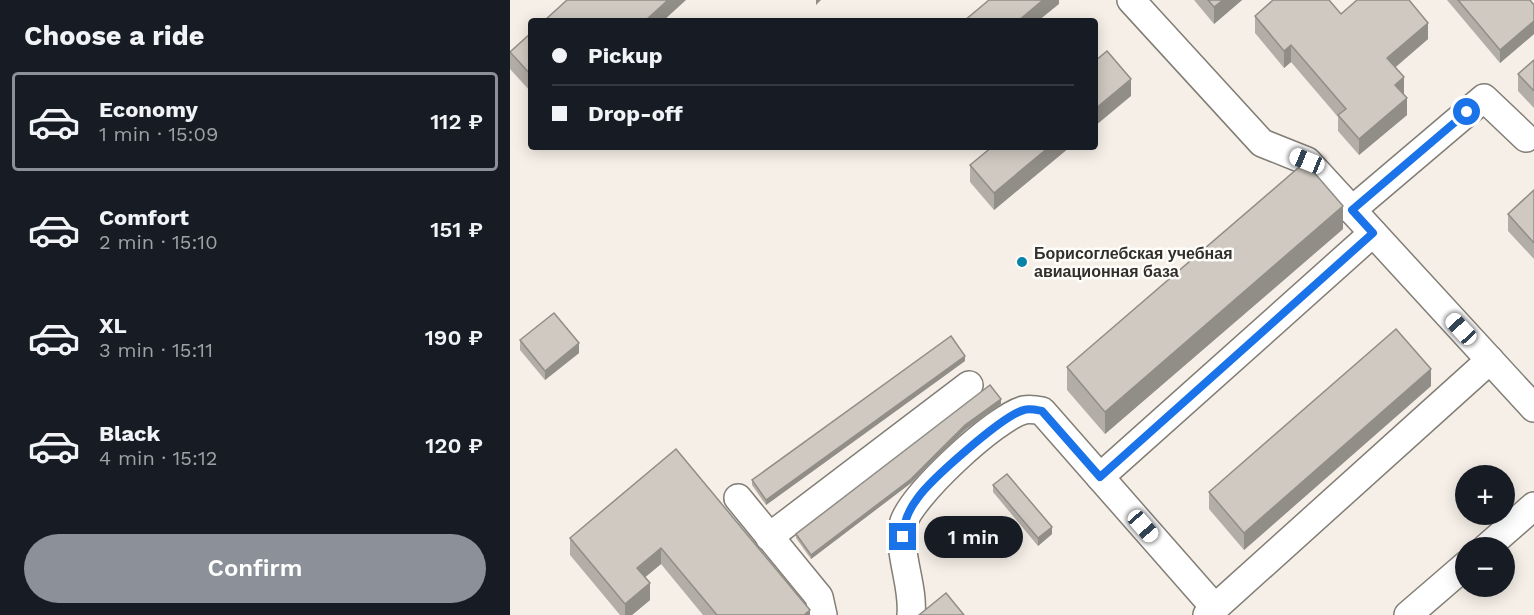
<!DOCTYPE html>
<html lang="en">
<head>
<meta charset="utf-8">
<style>
	:root { --surface:#171b24; --page:#242831; --text:#f1f3f6; --muted:#9ea1a6; --line:#363941; --accent:#8c9099 }
	body { margin:0; font-family:"Work Sans",sans-serif; background:var(--page); color:var(--text); height:100vh; display:flex; flex-direction:column; font-size:22px; white-space:nowrap }
	* { box-sizing:border-box; margin:0 }
	p { font-size:20px; color:var(--muted) }
	.icon { flex:none; width:33px; height:33px; fill:none; stroke:currentColor; stroke-width:2; stroke-linecap:round; stroke-linejoin:round }
	.map { position:relative; flex:1; overflow:hidden }
	.sheet { display:flex; flex-direction:column; background:var(--surface); width:510px }
	.sheet>* { flex:none }
	.top-card { position:absolute; left:18px; top:18px; width:570px; height:132px; border-radius:6px; box-shadow:0 3px 15px #0003; display:grid; align-content:center; height:132px; padding:0 24px; background:var(--surface) }
	.tools { position:absolute; left:945px; top:465px; display:grid; gap:12px }
	.tools a { display:grid; place-items:center; width:60px; height:60px; border-radius:50%; background:var(--surface); box-shadow:0 3px 15px #0003; font-size:30px }
	.end { position:absolute; width:27px; height:27px; margin:-14px; border:8px solid #1a73e8; background:#fff; box-shadow:0 0 0 3px #fff }
	.from { border-radius:50% }
	.bubble { position:absolute; height:42px; border-radius:21px; background:var(--surface); box-shadow:0 3px 15px #0003; font-size:20px; font-weight:600; line-height:42px; text-align:center }
	.car { position:absolute; width:18px; height:36px; margin:-18px -9px; border-radius:8px; box-shadow:0 0 4px 2px #0007; background:linear-gradient(#fff 24%,#345 0 40%,#fff 0 76%,#345 0 86%,#fff 0) }
	.top-card b { display:flex; align-items:center; gap:21px; height:57px; font-size:22px }
	.top-card b+b { border-top:2px solid var(--line) }
	.top-card i { width:15px; height:15px; background:var(--text) }
	ul { padding:0; list-style:none }
	li { display:flex; align-items:center; gap:18px; height:99px; margin:0 12px 9px; padding:0 12px; border:3px solid transparent; border-radius:6px }
	li div { flex:1 }
	li b { display:block; font-size:22px }
	li em { font-style:normal; font-weight:600 }
	li.selected { border-color:var(--accent) }
	li>.icon { width:54px; height:54px; stroke-width:1.5 }
	h2 { padding:0 24px; font-size:27px; line-height:72px }
	.cta { display:flex; gap:12px; margin-top:auto; padding:12px 24px }
	.cta a { flex:1; height:69px; border-radius:36px; background:var(--accent); color:#fff; font-size:24px; font-weight:600; line-height:69px; text-align:center }
	main { display:flex; flex:1; min-height:0 }
	.map>svg:first-child { display:block }
	.lines { fill:none; stroke-linecap:round; stroke-linejoin:round }
	.minor-casing { stroke:#827d75; stroke-width:30 }
	.minor { stroke:#fff; stroke-width:27 }
	.wall { fill:#b2ada6 }
	.shaded-wall { fill:#918d87 }
	.building { fill:#cfc9c1; stroke:#918d87; stroke-width:1.5 }
	.route { stroke:#1a73e8; stroke-width:8 }
	.poi-dot { fill:#0982a8; stroke:#fffdf9; stroke-width:2 }
	.labels { text-anchor:middle; dominant-baseline:central; stroke-width:5; stroke-linejoin:round; paint-order:stroke }
	.poi-label { font-size:16px; font-weight:bold; fill:#312f2c; stroke:#fffdf9; text-anchor:start }
</style>
</head>
<body>
<main>
<section class="sheet">
<h2>Choose a ride</h2>
<ul>
<li class="selected"><svg class="icon" aria-label="car" viewBox="0 0 24 24"><path d="M5 17H2v-5l4-1 3-4h7l3 4 3 1v5h-3M9 17h6M6 11h13"/><circle cx="7" cy="17" r="2"/><circle cx="17" cy="17" r="2"/></svg><div><b>Economy</b><p>1 min · 15:09</p></div><em>112 ₽</em></li>
<li><svg class="icon" aria-label="car" viewBox="0 0 24 24"><path d="M5 17H2v-5l4-1 3-4h7l3 4 3 1v5h-3M9 17h6M6 11h13"/><circle cx="7" cy="17" r="2"/><circle cx="17" cy="17" r="2"/></svg><div><b>Comfort</b><p>2 min · 15:10</p></div><em>151 ₽</em></li>
<li><svg class="icon" aria-label="car" viewBox="0 0 24 24"><path d="M5 17H2v-5l4-1 3-4h7l3 4 3 1v5h-3M9 17h6M6 11h13"/><circle cx="7" cy="17" r="2"/><circle cx="17" cy="17" r="2"/></svg><div><b>XL</b><p>3 min · 15:11</p></div><em>190 ₽</em></li>
<li><svg class="icon" aria-label="car" viewBox="0 0 24 24"><path d="M5 17H2v-5l4-1 3-4h7l3 4 3 1v5h-3M9 17h6M6 11h13"/><circle cx="7" cy="17" r="2"/><circle cx="17" cy="17" r="2"/></svg><div><b>Black</b><p>4 min · 15:12</p></div><em>120 ₽</em></li>
</ul>
<div class="cta"><a>Confirm</a></div>
</section>
<div class="map">
<svg width="1024" height="615" viewBox="0 0 1024 615">
	<rect width="100%" height="100%" fill="#f5efe7"/>
	<g class="lines">
		<defs>
			<g id="minor">
				<path d="M621,0l131,143 45,18 227,247"/>
				<path d="M842,210l132,-112 42,40"/>
				<path d="M228,498l81,99 4,18"/>
				<path d="M259,537l200,-152"/>
				<path d="M976,548l48,-42"/>
				<path d="M705,608l-115,-131 273,-244"/>
				<path d="M401,615c3,-29 -13,-60 -8,-90 5,-27 94,-109 121,-115 5,-1 13,0 18,1l58,66"/>
				<path d="M697,615l283,-255"/>
				<path d="M898,615l58,-50"/>
			</g>
		</defs>
		<use href="#minor" class="minor-casing"/>
		<use href="#minor" class="minor"/>
	</g>
	<g class="wall">
		<path d="M684,0h48l-28,24z"/>
		<path d="M937,0h83l4,5v29l-34,29z"/>
		<path d="M831,14l87,25 -32,28 8,27 3,21 -48,40 -21,-24v-14l-47,-55 -7,6 -29,-35v-17z"/>
		<path d="M21,33v59l-21,-23v-17z"/>
		<path d="M1024,60v48l-16,-17v-17z"/>
		<path d="M560,147l-76,63 -24,-28v-17z"/>
		<path d="M1024,190v69l-26,-28v-17z"/>
		<path d="M833,229l-238,205 -38,-44v-23z"/>
		<path d="M10,340l59,13 -34,27 -25,-30z"/>
		<path d="M455,361l-199,144 -14,-20v-5z"/>
		<path d="M921,386l-187,164 -35,-41v-17z"/>
		<path d="M491,404l-36,26 -54,53 -100,76 -15,-21v-4z"/>
		<path d="M166,449l134,166h-107l-42,-51 -16,13 5,23 -18,15h-12l-50,-60v-17z"/>
		<path d="M483,485l59,49 -14,12 -45,-54z"/>
	</g>
	<g class="shaded-wall">
		<path d="M158,0h18l-23,21h-18z"/>
		<path d="M306,0h5l-5,5z"/>
		<path d="M533,0h16v4l-21,17h-20z"/>
		<path d="M713,0h19l-28,24v-17z"/>
		<path d="M1024,21v13l-34,29v-13z"/>
		<path d="M918,23v16l-41,35v-16z"/>
		<path d="M781,45v17l-7,6v-17z"/>
		<path d="M894,77v17l-9,7v-16z"/>
		<path d="M621,79v17l-36,30v-17z"/>
		<path d="M897,98v17l-48,40v-16z"/>
		<path d="M539,147h21l-76,63v-17z"/>
		<path d="M833,206v23l-238,205v-22z"/>
		<path d="M69,343v10l-34,27v-9z"/>
		<path d="M455,356v5l-199,144v-5z"/>
		<path d="M921,369v17l-187,164v-17z"/>
		<path d="M491,399v5l-36,26 -54,53 -100,76v-4l154,-130z"/>
		<path d="M542,527v7l-14,12v-8z"/>
		<path d="M151,548v16l-24,20v-16z"/>
		<path d="M140,583v17l-18,15h-7v-11z"/>
		<path d="M300,610v5h-6z"/>
	</g>
	<g class="building">
		<path d="M57,0h101l-23,21h-101z"/>
		<path d="M479,0h54l-25,21h-54z"/>
		<path d="M698,0h15l-9,7z"/>
		<path d="M763,0h56l12,14 16,-14h52l19,23 -41,35 17,19 -9,8 12,13 -48,41 -21,-24 8,-6 -55,-64 -7,6 -29,-35z"/>
		<path d="M948,0h72l4,5v16l-34,29z"/>
		<path d="M21,33v42l-21,-23z"/>
		<path d="M597,51l24,28 -36,30v-48z"/>
		<path d="M1024,60v31l-16,-17z"/>
		<path d="M482,147h57l-55,46 -24,-28z"/>
		<path d="M795,162l38,44 -238,206 -38,-45z"/>
		<path d="M1024,190v53l-26,-29z"/>
		<path d="M44,313l25,30 -34,28 -25,-31z"/>
		<path d="M886,329l35,40 -187,164 -35,-41z"/>
		<path d="M441,336l14,20 -199,144 -14,-20z"/>
		<path d="M480,385l11,14 -36,26 -54,54 -100,76 -15,-21z"/>
		<path d="M166,449l134,161 -6,5h-87l-56,-67 -24,20 13,15 -25,21 -55,-66z"/>
		<path d="M497,474l45,53 -14,11 -45,-53z"/>
		<path d="M436,593l18,22h-45z"/>
	</g>
	<g class="lines">
		<path class="route" d="M393,537c0,-14 5,-26 14,-38 12,-18 86,-84 107,-89 5,-2 13,0 18,1l58,66 273,-244 -21,-23 115,-98"/>
	</g>
	<circle class="poi-dot" cx="512" cy="262" r="6"/>
	<g class="labels">
		<g class="poi-label">
			<text x="524" y="253">Борисоглебская учебная<tspan x="524" dy="18">авиационная база</tspan></text>
		</g>
	</g>
</svg>
<div class="tools">
<a>+</a>
<a>−</a>
</div>
<i class="end from" style="left:957px;top:112px"></i>
<i class="end" style="left:393px;top:537px"></i>
<div class="bubble" style="left:414px;top:516px;width:99px">1 min</div>
<i class="car" style="left:797px;top:161px;rotate:292deg"></i>
<i class="car" style="left:951px;top:329px;rotate:317deg"></i>
<i class="car" style="left:633px;top:526px;rotate:139deg"></i>
<div class="top-card">
<b><i class="from"></i>Pickup</b>
<b><i></i>Drop-off</b>
</div>
</div>
</main>
</body>
</html>
